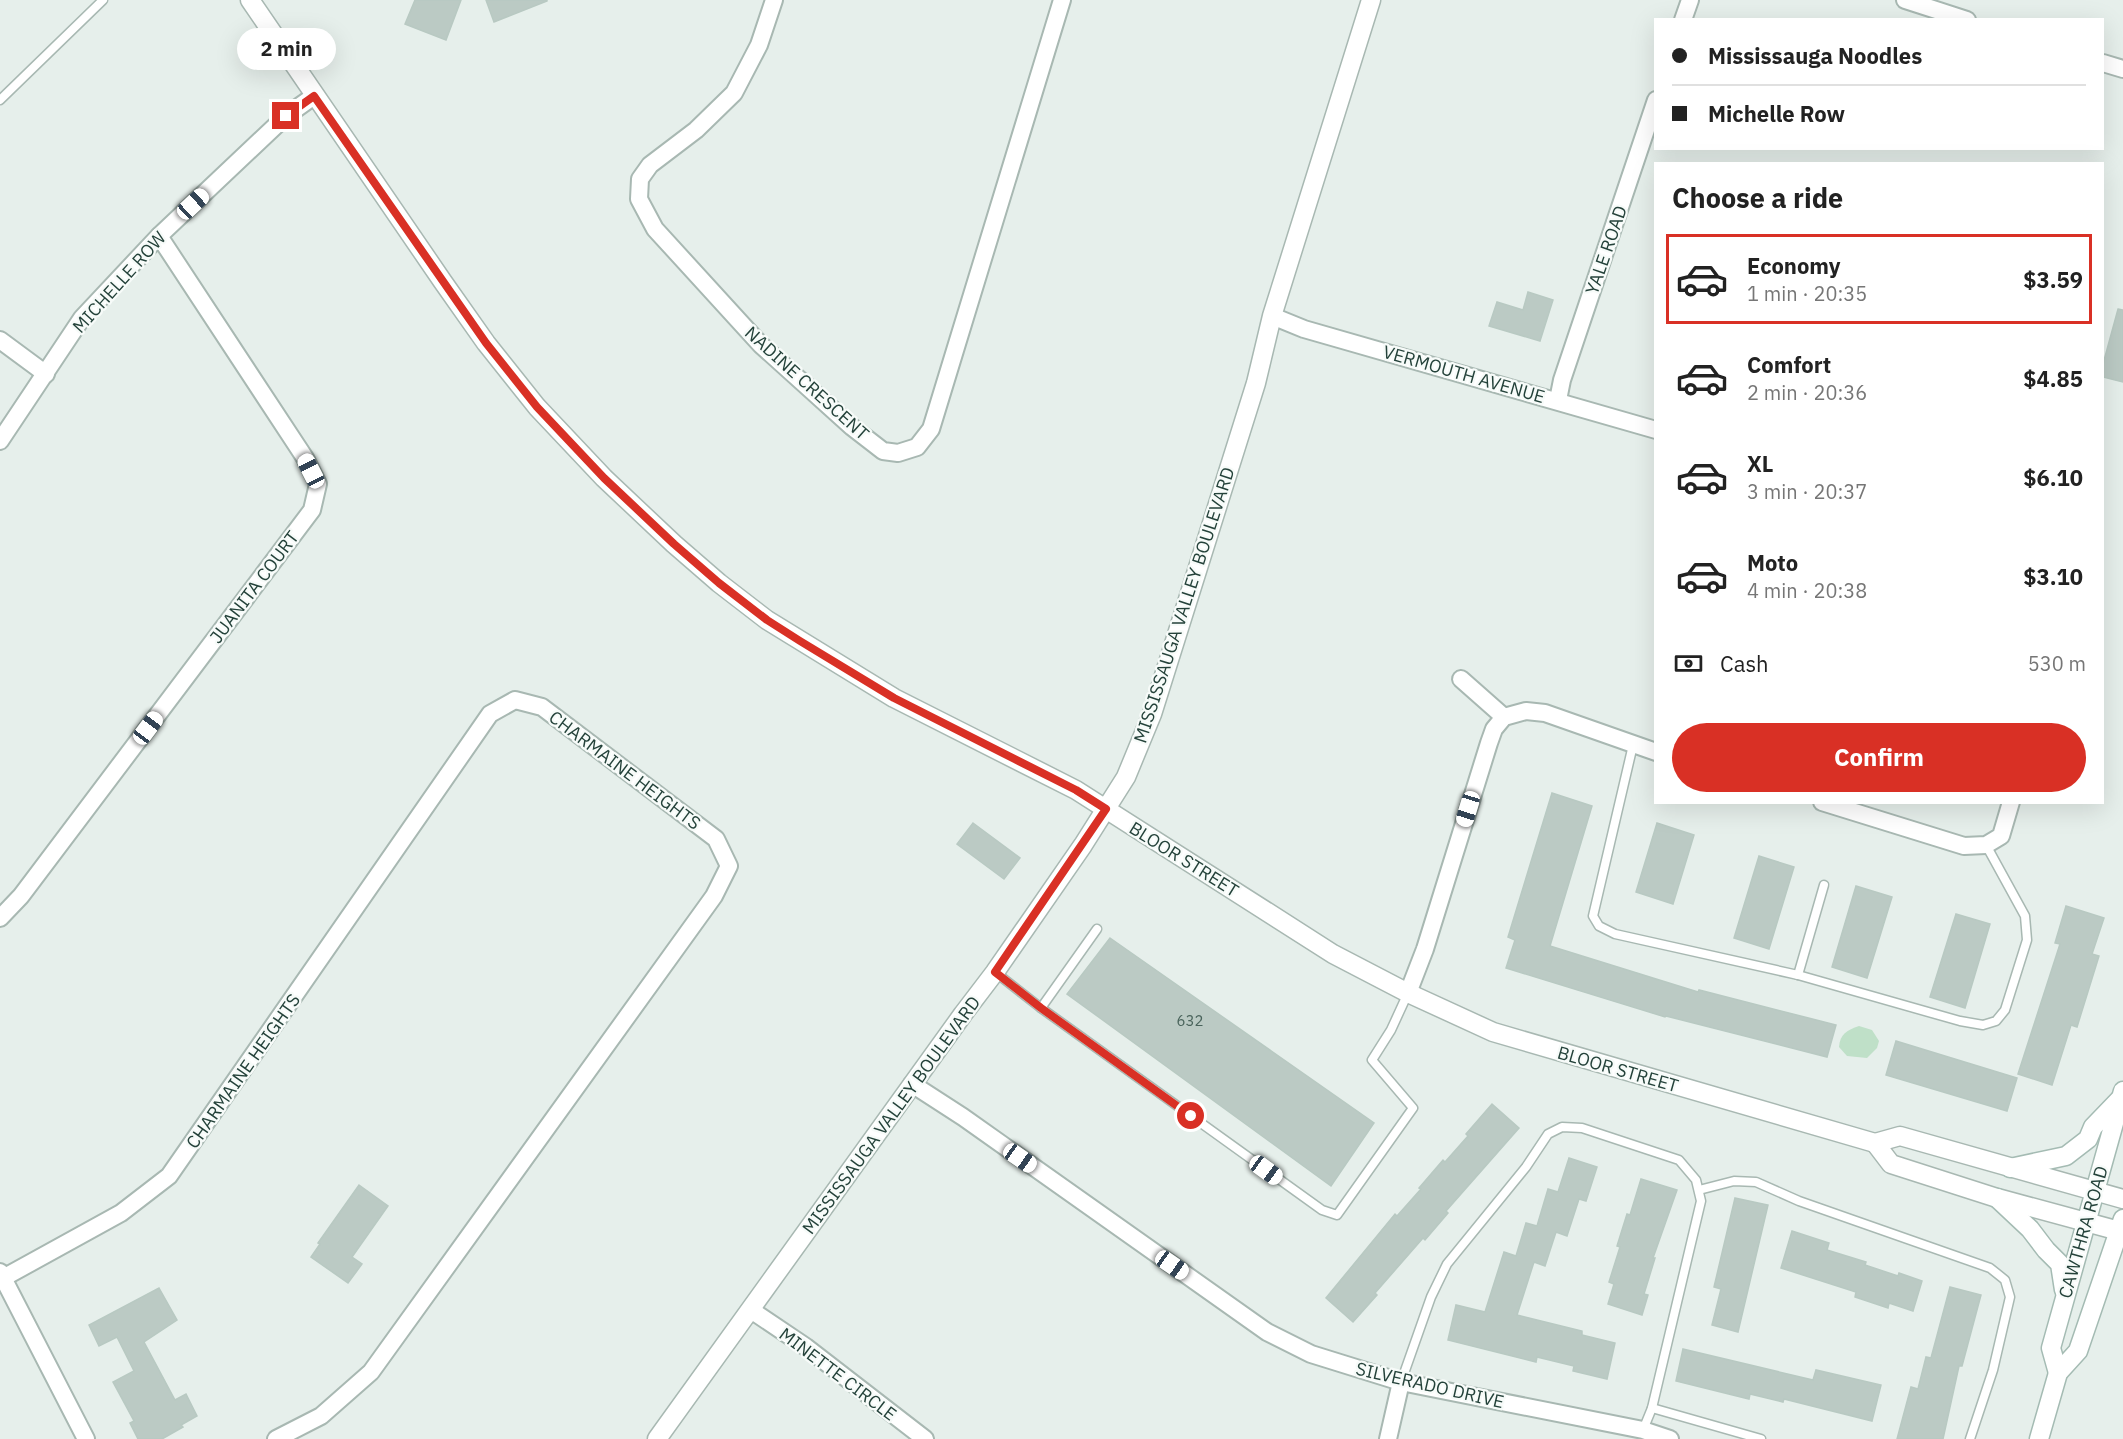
<!DOCTYPE html>
<html lang="en">
<head>
<meta charset="utf-8">
<style>
	:root { --surface:#fff; --page:#f2f2f2; --text:#222; --muted:#767676; --line:#e0e0e0; --accent:#d93025 }
	body { margin:0; font-family:"IBM Plex Sans",sans-serif; background:var(--page); color:var(--text); height:100vh; display:flex; flex-direction:column; font-size:22px; white-space:nowrap }
	* { box-sizing:border-box; margin:0 }
	p { font-size:20px; color:var(--muted) }
	.icon { flex:none; width:33px; height:33px; fill:none; stroke:currentColor; stroke-width:2; stroke-linecap:round; stroke-linejoin:round }
	.map { position:relative; flex:1; overflow:hidden }
	.panel { position:absolute; left:1654px; top:162px; width:450px; height:642px; display:flex; flex-direction:column; background:var(--surface); border-radius:0px; box-shadow:0 6px 24px #0002 }
	.panel>* { flex:none }
	.banner { position:absolute; left:1654px; top:18px; width:450px; height:132px; border-radius:0px; box-shadow:0 6px 24px #0002; display:grid; align-content:center; height:132px; padding:0 18px; background:var(--surface) }
	.end { position:absolute; width:27px; height:27px; margin:-14px; border:8px solid #d93025; background:#fff; box-shadow:0 0 0 3px #fff }
	.from { border-radius:50% }
	.bubble { position:absolute; height:42px; border-radius:21px; background:var(--surface); box-shadow:0 6px 24px #0002; font-size:20px; font-weight:800; line-height:42px; text-align:center }
	.car { position:absolute; width:18px; height:36px; margin:-18px -9px; border-radius:8px; box-shadow:0 0 4px 2px #0007; background:linear-gradient(#fff 24%,#345 0 40%,#fff 0 76%,#345 0 86%,#fff 0) }
	.banner b { display:flex; align-items:center; gap:21px; height:57px; font-size:22px }
	.banner b+b { border-top:2px solid var(--line) }
	.banner i { width:15px; height:15px; background:var(--text) }
	ul { padding:0; list-style:none }
	li { display:flex; align-items:center; gap:18px; height:90px; margin:0 12px 9px; padding:0 6px; border:3px solid transparent; border-radius:0px }
	li div { flex:1 }
	li b { display:block; font-size:22px }
	li em { font-style:normal; font-weight:800 }
	li.current { border-color:var(--accent) }
	li>.icon { width:54px; height:54px; stroke-width:1.5 }
	h2 { padding:0 18px; font-size:27px; line-height:72px }
	.pay { display:flex; align-items:center; gap:15px; height:66px; padding:0 18px; font-size:22px }
	.pay p { margin-inline-start:auto }
	.button { display:flex; gap:12px; margin-top:auto; padding:12px 18px }
	.button a { flex:1; height:69px; border-radius:36px; background:var(--accent); color:#fff; font-size:24px; font-weight:800; line-height:69px; text-align:center }
	.map>svg:first-child { display:block }
	.green { fill:#bfe0c8 }
	.building { fill:#bbcac4; stroke:#b8c9c2; stroke-width:1.5 }
	.lines { fill:none; stroke-linecap:round; stroke-linejoin:round }
	.service-casing { stroke:#a8b8b2; stroke-width:11 }
	.minor-casing { stroke:#a8b8b2; stroke-width:20 }
	.tertiary-casing { stroke:#a8b8b2; stroke-width:21 }
	.secondary-casing { stroke:#a4bbb3; stroke-width:21 }
	.service { stroke:#fff; stroke-width:8 }
	.minor { stroke:#fff; stroke-width:16 }
	.tertiary { stroke:#fff; stroke-width:18 }
	.secondary { stroke:#fff; stroke-width:18 }
	.route { stroke:#d93025; stroke-width:8 }
	.labels { text-anchor:middle; dominant-baseline:central; stroke-width:4.5; stroke-linejoin:round; paint-order:stroke }
	.number-label { font-size:15px; fill:#4a645c }
	.street-label { font-size:18px; fill:#24423a; stroke:#f7fbf9 }
</style>
</head>
<body>
<div class="map">
<svg width="2123" height="1439" viewBox="0 0 2123 1439">
	<rect width="100%" height="100%" fill="#e6efeb"/>
	<path class="green" d="M1859,1026l13,4 7,11 -2,7 -10,10 -20,-2 -8,-9c1,-13 8,-17 20,-21z"/>
	<g class="building">
		<path d="M415,0h46l-15,40 -41,-16z"/>
		<path d="M486,0h61v1l-53,21z"/>
		<path d="M1528,292l25,8 -13,41 -51,-15 8,-24 26,8z"/>
		<path d="M2118,309l5,1v72l-20,-5v-13z"/>
		<path d="M1552,793l40,13 -42,140 148,46 1,-2 137,35 -9,32 -161,-41 -1,1 -159,-49 9,-28 -7,-3z"/>
		<path d="M973,823l47,35 -16,21 -47,-35z"/>
		<path d="M1657,823l37,12 -21,69 -37,-12z"/>
		<path d="M1759,856l35,11 -25,82 -35,-11z"/>
		<path d="M1856,886l36,11 -25,81 -35,-11z"/>
		<path d="M2066,906l38,12 -12,36 7,2 -22,71 -6,-2 -19,60 -34,-11 42,-130 -5,-1z"/>
		<path d="M1956,914l34,10 -25,84 -35,-11z"/>
		<path d="M1110,938l264,185 -43,63 -264,-192z"/>
		<path d="M1896,1041l121,37 -10,33 -121,-36z"/>
		<path d="M1492,1104l27,24 -73,83 2,2 -23,27 -2,-2 -48,55 2,2 -24,27 -27,-24 69,-84 2,2 24,-27 -2,-1 24,-28 2,2 23,-26 -2,-2z"/>
		<path d="M1569,1158l28,9 -11,34 -7,-2 -12,37 -11,-4 -11,34 -11,-4 -17,53 65,16v4l33,8 -8,36 -34,-8 1,-5 -37,-9 -1,5 -88,-22 8,-35 29,7 19,-60 12,4 10,-33 11,3 11,-37 10,3z"/>
		<path d="M1641,1179l36,11 -24,68h2l-11,36 4,1 -6,20 -34,-11 6,-20 -5,-2 11,-35 -3,-1 10,-32 3,1z"/>
		<path d="M359,1185l29,21 -36,51 10,7 -14,19 -37,-26 9,-13 -2,-1z"/>
		<path d="M1735,1198l33,7 -30,127 -26,-7 9,-36 -7,-2z"/>
		<path d="M1792,1231l37,12 -2,7 39,12 -1,3 33,11 1,-3 23,8 -9,30 -24,-8 -1,5 -33,-11 1,-5 -75,-24z"/>
		<path d="M1950,1287l31,8 -19,71h-3l-16,73h-46l14,-52 7,2 8,-32 5,1z"/>
		<path d="M159,1288l18,32 -33,22 31,58 11,-6 11,22 -16,9 2,2 -21,12h-24l-8,-16 4,-2 -21,-39 21,-11 -17,-34 -18,9 -10,-21z"/>
		<path d="M1683,1349l130,31 3,-10 65,15 -9,36 -88,-22 -1,3 -33,-8 -1,5 -73,-18z"/>
	</g>
	<g class="lines">
		<defs>
			<g id="service">
				<path d="M0,100l103,-100"/>
				<path d="M1633,745l-40,171 6,10 16,8 183,41 162,46 23,4 13,-4 9,-11 22,-70 -2,-24 -39,-71"/>
				<path d="M995,972l46,36 281,202 15,5 76,-107 -41,-48 19,-30 17,-37"/>
				<path d="M1798,975l26,-90"/>
				<path d="M1041,1008l56,-79"/>
				<path d="M1699,1190l35,-9 22,1 43,19 191,67 15,12 5,17 -17,73 -23,69"/>
				<path d="M1401,1382l30,-85 16,-33 79,-97 22,-33 14,-7 20,1 97,32 17,20 5,21 -49,207 -9,22"/>
				<path d="M1652,1408l109,31"/>
			</g>
			<g id="minor">
				<path d="M774,0l-15,45 -25,48 -38,37 -46,35 -10,14 -1,20 16,30 106,116 91,82 31,24 15,2 19,-6 14,-18 131,-429"/>
				<path d="M1905,0l62,20"/>
				<path d="M1683,20l7,-20"/>
				<path d="M2103,63l20,6"/>
				<path d="M1272,316l32,13 352,101"/>
				<path d="M0,340l46,34"/>
				<path d="M1558,400l4,-20 94,-280"/>
				<path d="M0,441l82,-123 77,-82 127,-120 28,-20"/>
				<path d="M1461,679l43,38"/>
				<path d="M1822,802l142,44 22,-1 15,-9 10,-34"/>
				<path d="M0,918l21,-22 291,-386 6,-26 -13,-26 -146,-222"/>
				<path d="M1408,993l17,-44 64,-206 5,-14 10,-12 22,-6 19,2 111,39"/>
				<path d="M912,1084l51,33 304,215 44,22 90,28 242,48 27,9"/>
				<path d="M0,1272l86,167"/>
				<path d="M3,1278l118,-65 48,-37 321,-462 25,-14 27,7 174,132 13,27 -15,30 -343,476 -50,44 -45,23"/>
				<path d="M751,1310l55,37 119,92"/>
				<path d="M1388,1439l13,-57"/>
			</g>
			<g id="tertiary">
				<path d="M250,0l193,282 43,61 51,64 67,71 70,66 45,39 48,37 127,78 182,92 257,164 75,39 85,39 382,111 25,-7 223,63"/>
				<path d="M1875,1143l16,21 106,34 126,34"/>
				<path d="M657,1439l306,-425 32,-42 88,-127 43,-68 26,-63 104,-331 16,-67 99,-316"/>
			</g>
			<g id="secondary">
				<path d="M2010,1168l56,-12 22,-17 5,-12 26,-27"/>
				<path d="M1997,1198l33,31 16,21 14,14 4,26"/>
				<path d="M2058,1373l-7,-25 72,-257"/>
				<path d="M2039,1439l19,-66 20,-22 45,-132"/>
			</g>
		</defs>
		<use href="#service" class="service-casing"/>
		<use href="#minor" class="minor-casing"/>
		<use href="#tertiary" class="tertiary-casing"/>
		<use href="#secondary" class="secondary-casing"/>
		<use href="#service" class="service"/>
		<use href="#minor" class="minor"/>
		<use href="#tertiary" class="tertiary"/>
		<use href="#secondary" class="secondary"/>
	</g>
	<g class="lines">
		<path class="route" d="M286,116l28,-20 172,247 51,64 67,71 70,66 45,39 48,37 33,21 94,57 182,92 30,19 -111,163 46,36 150,108"/>
	</g>
	<g class="labels">
		<g class="number-label">
			<text x="1190" y="1020">632</text>
		</g>
		<g class="street-label">
			<text transform="translate(1606 250) rotate(-71)">YALE ROAD</text>
			<text transform="translate(119 282) rotate(-48)">MICHELLE ROW</text>
			<text transform="translate(1464 374) rotate(16)">VERMOUTH AVENUE</text>
			<text transform="translate(807 383) rotate(42)">NADINE CRESCENT</text>
			<text transform="translate(254 587) rotate(-53)">JUANITA COURT</text>
			<text transform="translate(1184 605) rotate(-72)">MISSISSAUGA VALLEY BOULEVARD</text>
			<text transform="translate(625 770) rotate(37)">CHARMAINE HEIGHTS</text>
			<text transform="translate(1184 859) rotate(32)">BLOOR STREET</text>
			<text transform="translate(1618 1069) rotate(16)">BLOOR STREET</text>
			<text transform="translate(243 1071) rotate(-55)">CHARMAINE HEIGHTS</text>
			<text transform="translate(891 1115) rotate(-54)">MISSISSAUGA VALLEY BOULEVARD</text>
			<text transform="translate(2083 1232) rotate(-74)">CAWTHRA ROAD</text>
			<text transform="translate(838 1374) rotate(37)">MINETTE CIRCLE</text>
			<text transform="translate(1430 1385) rotate(13)">SILVERADO DRIVE</text>
		</g>
	</g>
</svg>
<i class="end from" style="left:1191px;top:1116px"></i>
<i class="end" style="left:286px;top:116px"></i>
<div class="bubble" style="left:237px;top:28px;width:99px">2 min</div>
<i class="car" style="left:193px;top:204px;rotate:47deg"></i>
<i class="car" style="left:311px;top:471px;rotate:333deg"></i>
<i class="car" style="left:148px;top:728px;rotate:37deg"></i>
<i class="car" style="left:1468px;top:809px;rotate:197deg"></i>
<i class="car" style="left:1020px;top:1158px;rotate:125deg"></i>
<i class="car" style="left:1266px;top:1170px;rotate:126deg"></i>
<i class="car" style="left:1172px;top:1265px;rotate:125deg"></i>
<div class="banner">
<b><i class="from"></i>Mississauga Noodles</b>
<b><i></i>Michelle Row</b>
</div>
<section class="panel">
<h2>Choose a ride</h2>
<ul>
<li class="current"><svg class="icon" aria-label="car" viewBox="0 0 24 24"><path d="M5 17H2v-5l4-1 3-4h7l3 4 3 1v5h-3M9 17h6M6 11h13"/><circle cx="7" cy="17" r="2"/><circle cx="17" cy="17" r="2"/></svg><div><b>Economy</b><p>1 min · 20:35</p></div><em>$3.59</em></li>
<li><svg class="icon" aria-label="car" viewBox="0 0 24 24"><path d="M5 17H2v-5l4-1 3-4h7l3 4 3 1v5h-3M9 17h6M6 11h13"/><circle cx="7" cy="17" r="2"/><circle cx="17" cy="17" r="2"/></svg><div><b>Comfort</b><p>2 min · 20:36</p></div><em>$4.85</em></li>
<li><svg class="icon" aria-label="car" viewBox="0 0 24 24"><path d="M5 17H2v-5l4-1 3-4h7l3 4 3 1v5h-3M9 17h6M6 11h13"/><circle cx="7" cy="17" r="2"/><circle cx="17" cy="17" r="2"/></svg><div><b>XL</b><p>3 min · 20:37</p></div><em>$6.10</em></li>
<li><svg class="icon" aria-label="car" viewBox="0 0 24 24"><path d="M5 17H2v-5l4-1 3-4h7l3 4 3 1v5h-3M9 17h6M6 11h13"/><circle cx="7" cy="17" r="2"/><circle cx="17" cy="17" r="2"/></svg><div><b>Moto</b><p>4 min · 20:38</p></div><em>$3.10</em></li>
</ul>
<div class="pay"><svg class="icon" aria-label="cash" viewBox="0 0 24 24"><path d="M3 7h18v10H3z"/><circle cx="12" cy="12" r="2"/></svg>Cash<p>530 m</p></div>
<div class="button"><a>Confirm</a></div>
</section>
</div>
</body>
</html>
